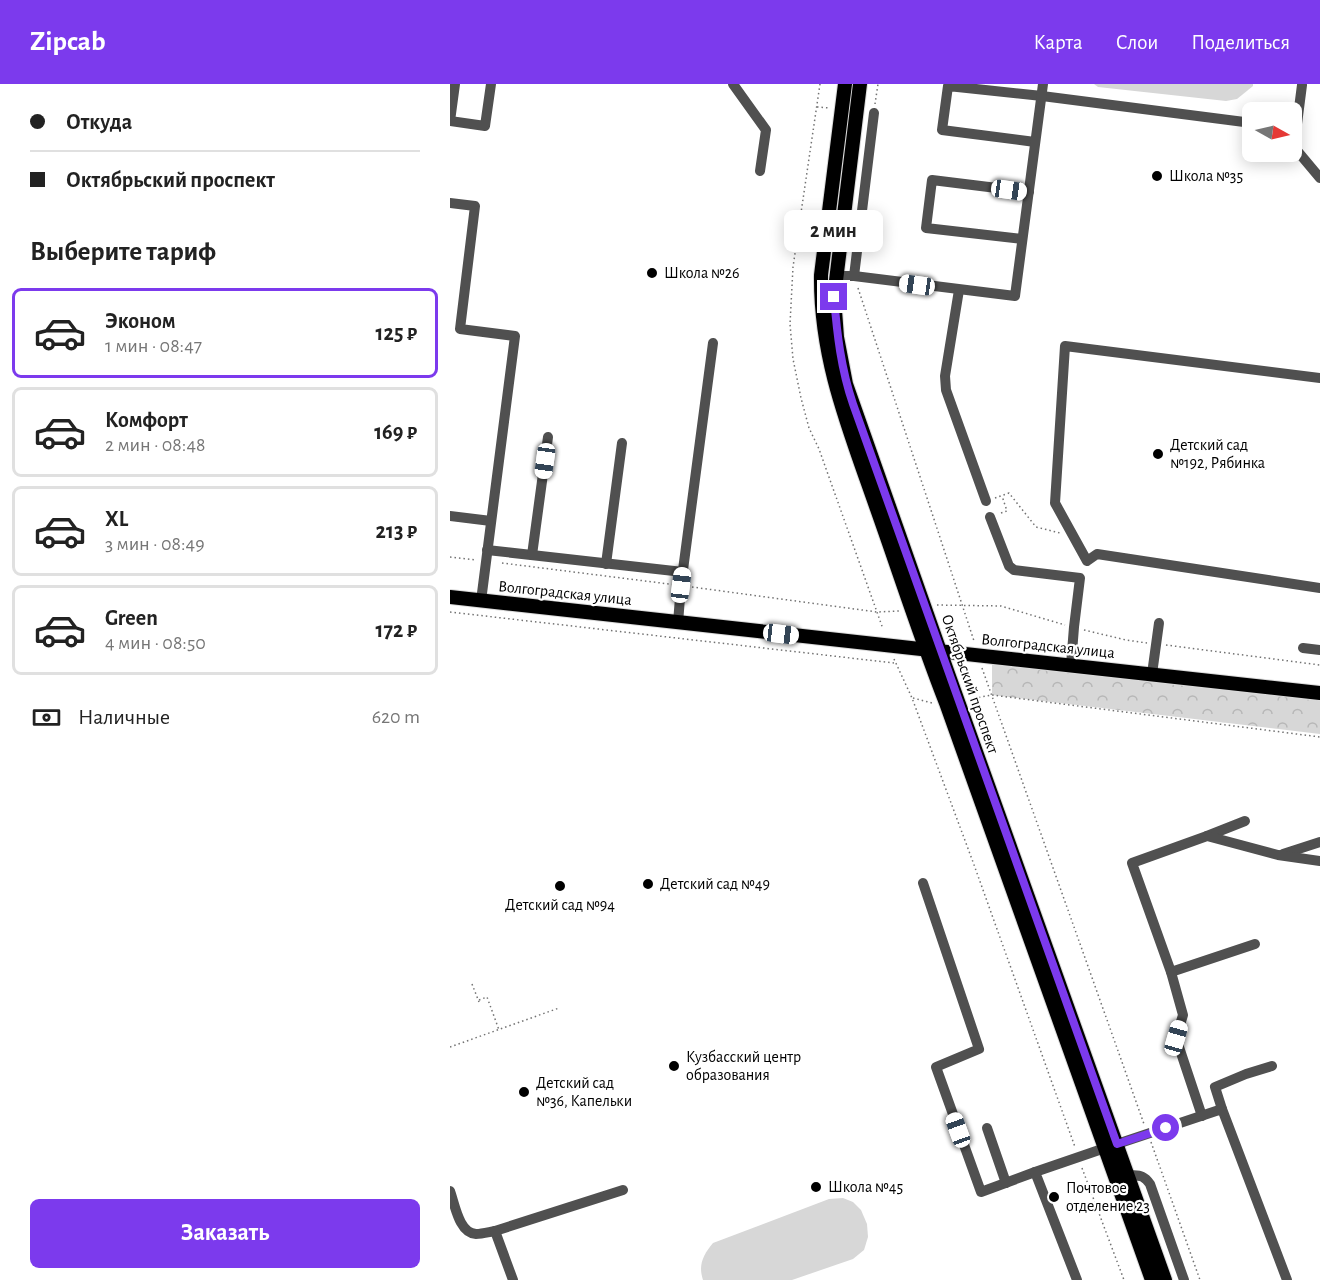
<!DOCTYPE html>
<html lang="ru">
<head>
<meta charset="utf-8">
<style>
	:root { --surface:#fff; --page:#f2f2f2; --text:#222; --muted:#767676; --line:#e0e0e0; --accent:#7c3aed }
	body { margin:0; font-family:"Alegreya Sans",sans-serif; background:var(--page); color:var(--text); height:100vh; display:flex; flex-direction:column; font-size:22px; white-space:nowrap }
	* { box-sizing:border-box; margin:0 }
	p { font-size:20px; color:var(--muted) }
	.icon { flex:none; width:33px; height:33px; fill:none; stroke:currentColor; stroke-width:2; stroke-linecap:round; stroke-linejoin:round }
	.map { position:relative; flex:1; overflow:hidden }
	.panel { display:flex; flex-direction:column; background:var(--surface); width:450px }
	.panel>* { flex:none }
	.guide { display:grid; align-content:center; height:132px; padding:0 30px; background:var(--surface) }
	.needle { width:39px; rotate:98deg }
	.controls { position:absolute; left:792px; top:18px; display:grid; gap:12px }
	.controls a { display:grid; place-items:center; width:60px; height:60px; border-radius:9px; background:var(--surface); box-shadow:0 3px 15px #0003; font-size:30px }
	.end { position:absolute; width:27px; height:27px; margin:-14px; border:8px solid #7c3aed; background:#fff; box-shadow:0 0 0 3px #fff }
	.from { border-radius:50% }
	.bubble { position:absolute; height:42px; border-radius:9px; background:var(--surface); box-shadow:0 3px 15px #0003; font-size:20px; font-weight:700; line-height:42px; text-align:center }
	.car { position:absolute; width:18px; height:36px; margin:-18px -9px; border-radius:8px; box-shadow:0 0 4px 2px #0007; background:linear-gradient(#fff 24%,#345 0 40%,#fff 0 76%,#345 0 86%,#fff 0) }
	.guide b { display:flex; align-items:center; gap:21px; height:57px; font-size:22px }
	.guide b+b { border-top:2px solid var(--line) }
	.guide i { width:15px; height:15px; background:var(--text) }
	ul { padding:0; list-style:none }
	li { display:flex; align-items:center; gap:18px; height:90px; margin:0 12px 9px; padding:0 18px; border:3px solid var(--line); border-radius:9px }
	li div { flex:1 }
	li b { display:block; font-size:22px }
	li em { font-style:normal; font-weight:700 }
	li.active { border-color:var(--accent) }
	li>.icon { width:54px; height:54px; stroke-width:1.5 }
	h2 { padding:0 30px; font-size:27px; line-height:72px }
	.pay { display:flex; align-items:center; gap:15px; height:66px; padding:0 30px; font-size:22px }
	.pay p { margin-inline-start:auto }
	.primary-button { display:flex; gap:12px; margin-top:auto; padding:12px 30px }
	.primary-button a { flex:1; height:69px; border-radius:9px; background:var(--accent); color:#fff; font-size:24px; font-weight:700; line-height:69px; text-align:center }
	header { display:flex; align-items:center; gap:36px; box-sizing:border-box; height:84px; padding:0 30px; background:var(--accent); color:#fff }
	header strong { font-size:28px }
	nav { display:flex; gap:33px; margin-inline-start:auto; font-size:21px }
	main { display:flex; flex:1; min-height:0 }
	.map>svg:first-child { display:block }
	.green { fill:#d7d7d7 }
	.forest { fill:url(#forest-crowns) }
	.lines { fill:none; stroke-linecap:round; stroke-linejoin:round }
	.major-casing { stroke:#dbdbdb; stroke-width:16 }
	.path { stroke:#727272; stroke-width:1.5; stroke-dasharray:1.5 3; stroke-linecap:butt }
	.minor { stroke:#505050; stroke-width:10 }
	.major { stroke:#000; stroke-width:14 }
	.route { stroke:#7c3aed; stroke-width:8 }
	.poi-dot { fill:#000; stroke:#fff; stroke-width:2 }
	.labels { text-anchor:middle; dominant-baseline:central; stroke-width:4.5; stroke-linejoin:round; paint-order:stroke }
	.poi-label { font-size:16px; fill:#000; stroke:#fff; text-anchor:start }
	.street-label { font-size:16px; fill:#000; stroke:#fff }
</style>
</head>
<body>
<header>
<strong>Zipcab</strong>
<nav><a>Карта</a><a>Слои</a><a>Поделиться</a></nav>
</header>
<main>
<section class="panel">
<div class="guide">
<b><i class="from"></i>Откуда</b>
<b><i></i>Октябрьский проспект</b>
</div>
<h2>Выберите тариф</h2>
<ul>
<li class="active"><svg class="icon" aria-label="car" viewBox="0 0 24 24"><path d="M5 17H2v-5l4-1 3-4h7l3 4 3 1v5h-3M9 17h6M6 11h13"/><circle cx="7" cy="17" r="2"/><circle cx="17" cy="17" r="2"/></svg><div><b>Эконом</b><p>1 мин · 08:47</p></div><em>125 ₽</em></li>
<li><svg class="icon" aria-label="car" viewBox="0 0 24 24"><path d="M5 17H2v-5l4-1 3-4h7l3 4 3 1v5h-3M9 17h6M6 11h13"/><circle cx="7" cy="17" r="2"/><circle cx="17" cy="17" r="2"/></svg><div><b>Комфорт</b><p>2 мин · 08:48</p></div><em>169 ₽</em></li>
<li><svg class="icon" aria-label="car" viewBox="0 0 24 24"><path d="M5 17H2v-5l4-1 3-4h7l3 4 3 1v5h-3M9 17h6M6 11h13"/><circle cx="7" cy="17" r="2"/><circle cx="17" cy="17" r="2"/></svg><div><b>XL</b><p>3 мин · 08:49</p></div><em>213 ₽</em></li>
<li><svg class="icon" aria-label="car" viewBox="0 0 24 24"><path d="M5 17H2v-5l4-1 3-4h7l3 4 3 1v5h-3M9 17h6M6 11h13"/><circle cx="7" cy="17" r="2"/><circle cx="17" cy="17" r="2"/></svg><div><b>Green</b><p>4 мин · 08:50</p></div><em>172 ₽</em></li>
</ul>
<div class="pay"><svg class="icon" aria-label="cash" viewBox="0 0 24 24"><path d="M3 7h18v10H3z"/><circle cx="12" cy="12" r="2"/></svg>Наличные<p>620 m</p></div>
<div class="primary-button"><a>Заказать</a></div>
</section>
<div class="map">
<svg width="870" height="1196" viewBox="0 0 870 1196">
	<defs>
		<pattern id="forest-crowns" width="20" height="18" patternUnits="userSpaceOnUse" patternTransform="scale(1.5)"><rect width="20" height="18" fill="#d7d7d7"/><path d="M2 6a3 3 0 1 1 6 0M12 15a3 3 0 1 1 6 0" fill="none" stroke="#b7b7b7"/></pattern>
	</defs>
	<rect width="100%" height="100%" fill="#fff"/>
	<g class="green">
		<path d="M644,0h159v2l-16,13 -11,2 -128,-14z"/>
		<path d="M393,1114l10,4 8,8 6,14 1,13 -4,13 -11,9 -61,21h-89c-5,-15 0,-25 10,-37l116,-44z"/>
	</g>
	<path class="forest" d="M542,578l328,36v36l-328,-39z"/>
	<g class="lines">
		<defs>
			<g id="major">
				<path d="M395,0l-24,191c-1,85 29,156 56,234 23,65 44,130 69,194l206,577"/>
				<path d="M410,0l-26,213 3,40 9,47 94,267 225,629"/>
				<path d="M0,513l870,96"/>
			</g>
		</defs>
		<use href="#major" class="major-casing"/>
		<g class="path">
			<path d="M370,0l-27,183 -3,57 3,35 8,39 8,30 10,21 64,180"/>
			<path d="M425,20l3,-20"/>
			<path d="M367,23l13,1"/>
			<path d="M408,204l116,353"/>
			<path d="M545,414l14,-5 27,34 24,6"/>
			<path d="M551,429l6,-2 -5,-15"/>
			<path d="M0,473l26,3"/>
			<path d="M52,479l167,21"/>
			<path d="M242,503l185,25 22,-1"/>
			<path d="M487,521l64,1 64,19"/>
			<path d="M0,528l444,51"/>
			<path d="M634,546l42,10 21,3"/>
			<path d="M716,561l154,20"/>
			<path d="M444,575l18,39 61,164 102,285"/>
			<path d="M532,584l162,456"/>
			<path d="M463,614l19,5"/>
			<path d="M520,615l22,-4 328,42"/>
			<path d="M22,900l7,18"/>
			<path d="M29,916l8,-3 12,33"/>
			<path d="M0,963l109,-39"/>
			<path d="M701,1058l49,138"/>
			<path d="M632,1084l42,112"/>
		</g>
		<g class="minor">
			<path d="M5,0l-5,37 35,5 6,-42"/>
			<path d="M283,0l33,46 -6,41"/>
			<path d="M852,1l-8,62 26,31"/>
			<path d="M585,58l-93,-12 6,-44 94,10 210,27"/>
			<path d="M0,119l25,3 -15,123 55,7 -34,265"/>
			<path d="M572,155l-96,-11 6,-48 97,12"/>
			<path d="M386,192h18l161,20 28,-212"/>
			<path d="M404,192l20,-163"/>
			<path d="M509,206l-14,86 1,14 40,111"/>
			<path d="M870,294l-255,-32 -10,157 32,58 10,-7 223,34"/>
			<path d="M0,432l41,5"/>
			<path d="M540,433l19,49 5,4 66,8 -6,49 -3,38"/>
			<path d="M37,466l196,22"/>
			<path d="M82,471l16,-118"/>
			<path d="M156,480l16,-121"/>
			<path d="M228,539l3,-38 32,-242"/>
			<path d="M853,564l17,2"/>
			<path d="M702,590l7,-51"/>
			<path d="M757,752l38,-15"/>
			<path d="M833,770l37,-12"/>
			<path d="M473,799l56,166 -43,18 45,125 54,-20"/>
			<path d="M721,888l84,-28"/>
			<path d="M772,1025l-7,-22 31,-13 26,-8"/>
			<path d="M752,1032l-26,-78 7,-23 -12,-43 -39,-109 75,-27 71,19 42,6"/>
			<path d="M537,1044l19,55"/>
			<path d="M667,1060l105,-35 65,171"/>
			<path d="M678,1091c11,1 15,-1 22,9l34,96"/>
			<path d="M0,1107c5,14 9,42 26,43 6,0 13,-2 19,-3l128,-41"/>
			<path d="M45,1147l18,49"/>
			<path d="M627,1196l-42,-108 70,-24"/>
		</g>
		<use href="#major" class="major"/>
	</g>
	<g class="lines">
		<path class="route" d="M384,213c3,37 7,72 19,107l264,740 49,-16"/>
	</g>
	<g class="poi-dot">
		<circle cx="707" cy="92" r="6"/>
		<circle cx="202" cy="189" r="6"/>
		<circle cx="708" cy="370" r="6"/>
		<circle cx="198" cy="800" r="6"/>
		<circle cx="110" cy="802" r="6"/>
		<circle cx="224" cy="982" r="6"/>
		<circle cx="74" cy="1008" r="6"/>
		<circle cx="366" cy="1103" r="6"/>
		<circle cx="604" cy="1113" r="6"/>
	</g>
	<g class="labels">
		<g class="poi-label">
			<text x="719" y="92">Школа №35</text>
			<text x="214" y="189">Школа №26</text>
			<text x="720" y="361">Детский сад<tspan x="720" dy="18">№192, Рябинка</tspan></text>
			<text x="210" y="800">Детский сад №49</text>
			<text x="110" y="821" text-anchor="middle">Детский сад №94</text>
			<text x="236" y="973">Кузбасский центр<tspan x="236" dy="18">образования</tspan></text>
			<text x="86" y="999">Детский сад<tspan x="86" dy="18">№36, Капельки</tspan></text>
			<text x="378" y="1103">Школа №45</text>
			<text x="616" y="1104">Почтовое<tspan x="616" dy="18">отделение 23</tspan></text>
		</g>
		<g class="street-label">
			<text transform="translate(115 509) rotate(6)">Волгоградская улица</text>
			<text transform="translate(598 562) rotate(6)">Волгоградская улица</text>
			<text transform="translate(520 600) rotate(71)">Октябрьский проспект</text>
		</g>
	</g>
</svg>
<div class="controls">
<a><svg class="needle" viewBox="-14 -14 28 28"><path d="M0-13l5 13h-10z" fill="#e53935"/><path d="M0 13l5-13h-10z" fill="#767676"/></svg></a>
</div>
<i class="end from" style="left:716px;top:1044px"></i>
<i class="end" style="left:384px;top:213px"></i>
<div class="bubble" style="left:334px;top:126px;width:99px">2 мин</div>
<i class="car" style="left:559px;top:106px;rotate:98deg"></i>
<i class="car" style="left:467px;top:201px;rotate:278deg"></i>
<i class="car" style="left:95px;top:377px;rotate:188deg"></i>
<i class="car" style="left:231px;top:501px;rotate:7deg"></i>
<i class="car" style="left:331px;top:550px;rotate:97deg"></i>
<i class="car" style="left:726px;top:954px;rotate:16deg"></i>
<i class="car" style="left:508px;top:1046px;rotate:340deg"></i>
</div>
</main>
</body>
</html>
